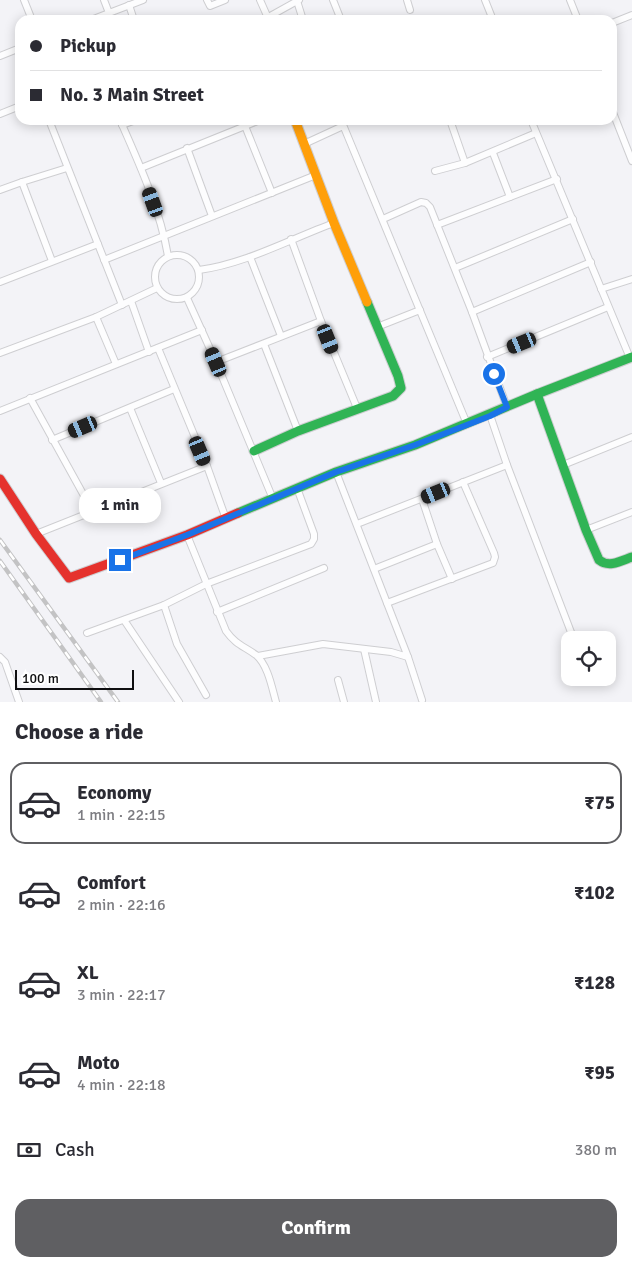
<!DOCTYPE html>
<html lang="en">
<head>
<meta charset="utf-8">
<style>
	:root { --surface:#fff; --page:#f7f7f7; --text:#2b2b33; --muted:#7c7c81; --line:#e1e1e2; --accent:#5f5f62 }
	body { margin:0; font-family:Signika,sans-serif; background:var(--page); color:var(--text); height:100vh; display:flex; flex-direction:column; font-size:19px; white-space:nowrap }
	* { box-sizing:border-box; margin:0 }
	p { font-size:16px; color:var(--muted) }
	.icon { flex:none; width:28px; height:28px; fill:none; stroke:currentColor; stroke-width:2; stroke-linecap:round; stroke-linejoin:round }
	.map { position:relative; height:702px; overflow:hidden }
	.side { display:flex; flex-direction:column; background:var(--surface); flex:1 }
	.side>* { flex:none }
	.hud { position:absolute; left:15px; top:15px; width:602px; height:110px; border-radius:15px; box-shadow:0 2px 12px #0003; display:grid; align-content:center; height:110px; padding:0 15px; background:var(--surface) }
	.fabs { position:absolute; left:561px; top:631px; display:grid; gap:10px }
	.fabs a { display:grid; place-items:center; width:55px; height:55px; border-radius:10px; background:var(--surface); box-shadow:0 2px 12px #0003; font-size:25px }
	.scale { position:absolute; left:15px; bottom:12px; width:119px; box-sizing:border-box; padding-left:5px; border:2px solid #0f0f11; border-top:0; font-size:14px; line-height:18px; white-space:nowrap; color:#0f0f11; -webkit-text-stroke:4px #fff; paint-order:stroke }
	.end { position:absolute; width:22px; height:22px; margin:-11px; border:6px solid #1a73e8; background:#fff; box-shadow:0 0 0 2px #fff }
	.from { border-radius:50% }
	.bubble { position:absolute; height:35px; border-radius:15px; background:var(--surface); box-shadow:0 2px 12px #0003; font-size:16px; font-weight:700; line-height:35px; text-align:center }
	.car { position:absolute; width:15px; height:30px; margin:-15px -8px; border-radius:6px; box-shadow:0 0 4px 1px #0007; background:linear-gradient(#222 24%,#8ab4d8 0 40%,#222 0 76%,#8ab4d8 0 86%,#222 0) }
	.hud b { display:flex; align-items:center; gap:18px; height:48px; font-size:19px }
	.hud b+b { border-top:1px solid var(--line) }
	.hud i { width:12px; height:12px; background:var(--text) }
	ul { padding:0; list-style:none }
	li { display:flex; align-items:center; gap:15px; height:82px; margin:0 10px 8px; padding:0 5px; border:2px solid transparent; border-radius:15px }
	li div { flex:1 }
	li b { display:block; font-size:19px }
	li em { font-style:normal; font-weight:700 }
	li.selected { border-color:var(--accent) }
	li>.icon { width:45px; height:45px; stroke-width:1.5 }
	h2 { padding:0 15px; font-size:22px; line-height:60px }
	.pay { display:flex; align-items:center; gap:12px; height:55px; padding:0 15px; font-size:19px }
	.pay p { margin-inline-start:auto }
	.button { display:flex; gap:10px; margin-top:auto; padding:10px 15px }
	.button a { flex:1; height:58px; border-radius:15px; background:var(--accent); color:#fff; font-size:20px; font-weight:700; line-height:58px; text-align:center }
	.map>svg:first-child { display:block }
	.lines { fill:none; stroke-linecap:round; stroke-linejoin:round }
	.street-casing { stroke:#ceced1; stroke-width:8 }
	.fast-casing { stroke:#ceced1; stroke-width:11 }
	.slow-casing { stroke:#ceced1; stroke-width:11 }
	.jam-casing { stroke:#ceced1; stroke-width:11 }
	.street { stroke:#fdfdfe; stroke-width:6 }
	.fast { stroke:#30b455; stroke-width:9 }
	.slow { stroke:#ff9f0a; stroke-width:9 }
	.jam { stroke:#e5322d; stroke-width:9 }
	.rail-casing { stroke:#c3c3c4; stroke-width:4.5 }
	.rail { stroke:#fff; stroke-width:2.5; stroke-dasharray:8; stroke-linecap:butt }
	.route { stroke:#1a73e8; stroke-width:6 }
</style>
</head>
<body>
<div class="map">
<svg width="632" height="702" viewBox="0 0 632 702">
	<rect width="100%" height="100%" fill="#f3f3f7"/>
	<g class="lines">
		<defs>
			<g id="street">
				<path d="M24,0l8,20"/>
				<path d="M207,0l3,6 15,-6"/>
				<path d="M260,0l8,18"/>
				<path d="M333,0l8,20"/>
				<path d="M407,0l3,10"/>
				<path d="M485,0l8,20"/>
				<path d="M570,0l8,20"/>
				<path d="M297,1l6,19"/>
				<path d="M129,5l5,15"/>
				<path d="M109,13l34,-13"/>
				<path d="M91,20l18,-7 -5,-13"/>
				<path d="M263,20l36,-20"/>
				<path d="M612,23l20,-8"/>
				<path d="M0,56l20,-8"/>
				<path d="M612,110l20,51"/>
				<path d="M0,114l20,-8"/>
				<path d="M49,120l73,185"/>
				<path d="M120,120c19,43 40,89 48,136"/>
				<path d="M341,120l126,304"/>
				<path d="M450,120l15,43"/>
				<path d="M531,120l99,238"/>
				<path d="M122,125l14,-5"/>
				<path d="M245,126l27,67"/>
				<path d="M304,144l39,-18"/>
				<path d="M187,148l25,68"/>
				<path d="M493,153l17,44"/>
				<path d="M141,168l119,-48"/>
				<path d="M435,171l30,-8 71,-30"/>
				<path d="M22,182l30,79"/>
				<path d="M0,190l22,-8 45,-14"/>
				<path d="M383,219l38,-17 5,1 4,4 42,105 35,95"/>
				<path d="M437,225l120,-46"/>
				<path d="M291,239l30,82 36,87"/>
				<circle cx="177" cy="277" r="22"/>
				<path d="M250,257l31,79"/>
				<path d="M104,260l212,-85"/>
				<path d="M455,268l118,-49"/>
				<path d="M199,270c46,-6 91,-31 135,-47"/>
				<path d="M0,282l98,-38"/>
				<path d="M601,289l31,-10"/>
				<path d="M187,298l29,64 57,137"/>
				<path d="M131,301l18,51"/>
				<path d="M472,312l119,-50"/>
				<path d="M96,317l20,47"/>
				<path d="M377,327l43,-17"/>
				<path d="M264,344l34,87"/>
				<path d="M158,348l49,118 19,53"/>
				<path d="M0,353l96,-36 61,-29"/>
				<path d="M487,357l121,-50"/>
				<path d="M216,362l105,-41"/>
				<path d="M30,398l63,114"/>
				<path d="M130,408l31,75"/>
				<path d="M0,411l202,-81"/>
				<path d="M490,415l17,50 67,175"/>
				<path d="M52,440l122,-51"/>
				<path d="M563,465l69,-28"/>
				<path d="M422,499l15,45 15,35"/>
				<path d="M357,524l150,-59"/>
				<path d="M586,530l46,-18"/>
				<path d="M36,534l171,-68"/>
				<path d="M187,535l39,96c10,14 18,15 30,24 12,10 16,33 20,47"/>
				<path d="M374,569l63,-25"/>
				<path d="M387,603l106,-40 2,-6 -1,-4 -31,-71"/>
				<path d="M164,605l13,39 29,51"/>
				<path d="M217,612l107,-44"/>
				<path d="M124,620l55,82"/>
				<path d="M87,633l77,-28 42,-21 105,-40 3,-5v-5l-17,-46"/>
				<path d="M364,649l12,53"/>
				<path d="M258,656l65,-12 68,8 17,5 -72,-185"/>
				<path d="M0,657l5,5 14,40"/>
				<path d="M408,657l14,43"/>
				<path d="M338,680l6,22"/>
			</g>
			<g id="fast">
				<path d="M537,394l49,136 13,30c10,8 22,1 33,-3"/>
				<path d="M254,451l44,-20 95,-35 8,-8 -3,-12 -31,-74"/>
				<path d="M238,513l98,-41 79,-27 122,-51 95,-37"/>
			</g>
			<path id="slow" d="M295,120l39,103 33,79"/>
			<path id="jam" d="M0,479l36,55 33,44 118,-43 51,-22"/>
		</defs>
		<use href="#street" class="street-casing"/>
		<use href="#fast" class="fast-casing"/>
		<use href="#slow" class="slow-casing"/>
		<use href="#jam" class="jam-casing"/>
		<use href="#street" class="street"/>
		<use href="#fast" class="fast"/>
		<use href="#slow" class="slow"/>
		<use href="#jam" class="jam"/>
		<defs>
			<g id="rail">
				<path d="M0,540l118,162"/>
				<path d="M0,561l101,141"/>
			</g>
		</defs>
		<use href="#rail" class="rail-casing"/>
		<use href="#rail" class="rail"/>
	</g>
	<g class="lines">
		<path class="route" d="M120,560l67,-25 149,-63 79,-27 75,-29 17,-9 -13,-33"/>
	</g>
</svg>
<div class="fabs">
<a><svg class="icon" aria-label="locate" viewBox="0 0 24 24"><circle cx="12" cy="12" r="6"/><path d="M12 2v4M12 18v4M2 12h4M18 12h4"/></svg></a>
</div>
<div class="scale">100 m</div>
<i class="end from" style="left:494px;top:374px"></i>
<i class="end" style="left:120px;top:560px"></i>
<div class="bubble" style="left:79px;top:488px;width:82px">1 min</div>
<i class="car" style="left:153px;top:202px;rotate:340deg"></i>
<i class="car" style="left:328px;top:339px;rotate:158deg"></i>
<i class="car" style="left:522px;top:343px;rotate:248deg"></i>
<i class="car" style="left:216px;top:362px;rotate:337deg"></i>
<i class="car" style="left:83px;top:427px;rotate:247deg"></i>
<i class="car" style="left:200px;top:451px;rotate:157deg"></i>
<i class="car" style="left:436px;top:493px;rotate:248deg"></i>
<div class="hud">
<b><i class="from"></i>Pickup</b>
<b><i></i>No. 3 Main Street</b>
</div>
</div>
<section class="side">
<h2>Choose a ride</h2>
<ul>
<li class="selected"><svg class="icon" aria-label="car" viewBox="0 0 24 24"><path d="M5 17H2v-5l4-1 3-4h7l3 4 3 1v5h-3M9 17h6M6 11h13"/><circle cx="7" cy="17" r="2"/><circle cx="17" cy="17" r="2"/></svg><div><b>Economy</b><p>1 min · 22:15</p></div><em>₹75</em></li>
<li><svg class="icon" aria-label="car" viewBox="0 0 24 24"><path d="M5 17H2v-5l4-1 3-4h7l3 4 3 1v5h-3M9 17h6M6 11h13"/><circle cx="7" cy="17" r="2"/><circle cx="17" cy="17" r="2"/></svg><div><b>Comfort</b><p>2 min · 22:16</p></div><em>₹102</em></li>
<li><svg class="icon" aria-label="car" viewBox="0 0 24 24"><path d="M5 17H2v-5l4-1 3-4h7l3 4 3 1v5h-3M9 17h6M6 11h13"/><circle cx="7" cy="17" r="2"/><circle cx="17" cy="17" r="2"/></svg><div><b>XL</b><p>3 min · 22:17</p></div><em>₹128</em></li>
<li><svg class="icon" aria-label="car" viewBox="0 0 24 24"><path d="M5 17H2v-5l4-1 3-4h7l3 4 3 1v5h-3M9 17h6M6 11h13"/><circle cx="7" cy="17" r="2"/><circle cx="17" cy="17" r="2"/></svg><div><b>Moto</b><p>4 min · 22:18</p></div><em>₹95</em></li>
</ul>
<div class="pay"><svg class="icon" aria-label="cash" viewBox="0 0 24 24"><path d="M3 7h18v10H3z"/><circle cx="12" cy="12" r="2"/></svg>Cash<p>380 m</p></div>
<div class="button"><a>Confirm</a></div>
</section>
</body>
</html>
